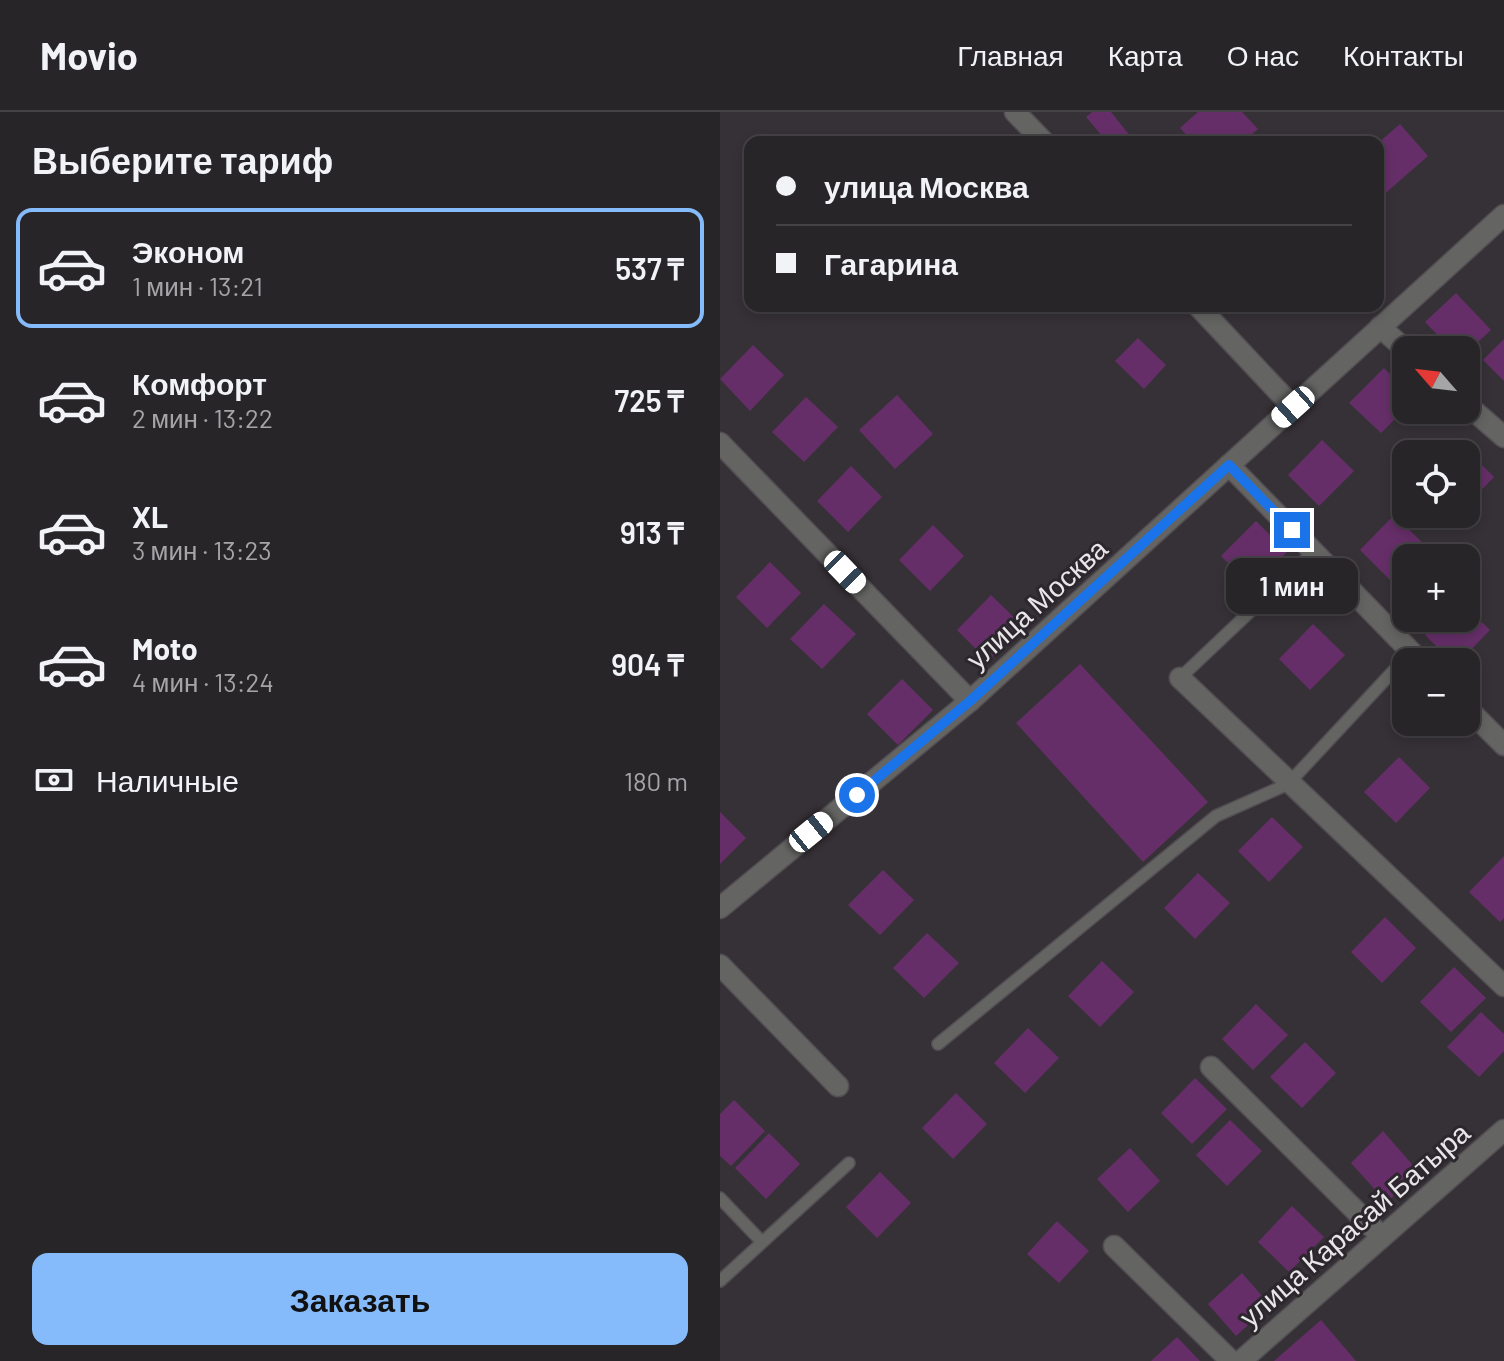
<!DOCTYPE html>
<html lang="ru">
<head>
<meta charset="utf-8">
<style>
	:root { --surface:#282528; --page:#343134; --text:#f1f3f6; --muted:#a5a5a8; --line:#444245; --accent:#85bbfb }
	body { margin:0; font-family:Barlow,sans-serif; background:var(--page); color:var(--text); height:100vh; display:flex; flex-direction:column; font-size:30px; white-space:nowrap }
	* { box-sizing:border-box; margin:0 }
	p { font-size:26px; color:var(--muted) }
	.icon { flex:none; width:44px; height:44px; fill:none; stroke:currentColor; stroke-width:2; stroke-linecap:round; stroke-linejoin:round }
	.map { position:relative; flex:1; overflow:hidden }
	.drawer { display:flex; flex-direction:column; background:var(--surface); width:720px }
	.drawer>* { flex:none }
	.hud { position:absolute; left:24px; top:24px; width:640px; height:176px; border-radius:16px; box-shadow:0 4px 12px #0003,0 0 0 2px var(--line); display:grid; align-content:center; height:176px; padding:0 32px; background:var(--surface) }
	.needle { width:52px; rotate:298deg }
	.tools { position:absolute; left:672px; top:224px; display:grid; gap:16px }
	.tools a { display:grid; place-items:center; width:88px; height:88px; border-radius:16px; background:var(--surface); box-shadow:0 4px 12px #0003,0 0 0 2px var(--line); font-size:40px }
	.end { position:absolute; width:36px; height:36px; margin:-18px; border:10px solid #1a73e8; background:#fff; box-shadow:0 0 0 4px #fff }
	.from { border-radius:50% }
	.bubble { position:absolute; height:56px; border-radius:16px; background:var(--surface); box-shadow:0 4px 12px #0003,0 0 0 2px var(--line); font-size:26px; font-weight:600; line-height:56px; text-align:center }
	.car { position:absolute; width:24px; height:48px; margin:-24px -12px; border-radius:10px; box-shadow:0 0 6px 2px #0007; background:linear-gradient(#fff 24%,#345 0 40%,#fff 0 76%,#345 0 86%,#fff 0) }
	.hud b { display:flex; align-items:center; gap:28px; height:76px; font-size:30px }
	.hud b+b { border-top:2px solid var(--line) }
	.hud i { width:20px; height:20px; background:var(--text) }
	ul { padding:0; list-style:none }
	li { display:flex; align-items:center; gap:24px; height:120px; margin:0 16px 12px; padding:0 16px; border:4px solid transparent; border-radius:16px }
	li div { flex:1 }
	li b { display:block; font-size:30px }
	li em { font-style:normal; font-weight:600 }
	li.on { border-color:var(--accent) }
	li>.icon { width:72px; height:72px; stroke-width:1.5 }
	h2 { padding:0 32px; font-size:36px; line-height:96px }
	.pay { display:flex; align-items:center; gap:20px; height:88px; padding:0 32px; font-size:30px }
	.pay p { margin-inline-start:auto }
	.action { display:flex; gap:16px; margin-top:auto; padding:16px 32px }
	.action a { flex:1; height:92px; border-radius:16px; background:var(--accent); color:#111; font-size:32px; font-weight:600; line-height:92px; text-align:center }
	header { display:flex; align-items:center; gap:48px; box-sizing:border-box; height:112px; padding:0 40px; background:var(--surface); border-bottom:2px solid var(--line) }
	header strong { font-size:38px }
	nav { display:flex; gap:44px; margin-inline-start:auto; font-size:28px }
	main { display:flex; flex:1; min-height:0 }
	.map>svg:first-child { display:block }
	.building { fill:#652e68 }
	.lines { fill:none; stroke-linecap:round; stroke-linejoin:round }
	.lane-casing { stroke:#534e53; stroke-width:14 }
	.street-casing { stroke:#534e53; stroke-width:23 }
	.lane { stroke:#646563; stroke-width:11 }
	.street { stroke:#646563; stroke-width:20 }
	.route { stroke:#1a73e8; stroke-width:10 }
	.labels { text-anchor:middle; dominant-baseline:central; stroke-width:6; stroke-linejoin:round; paint-order:stroke }
	.street-label { font-size:28px; fill:#e9e6e9; stroke:#2c272c }
</style>
</head>
<body>
<header>
<strong>Movio</strong>
<nav><a>Главная</a><a>Карта</a><a>О нас</a><a>Контакты</a></nav>
</header>
<main>
<section class="drawer">
<h2>Выберите тариф</h2>
<ul>
<li class="on"><svg class="icon" aria-label="car" viewBox="0 0 24 24"><path d="M5 17H2v-5l4-1 3-4h7l3 4 3 1v5h-3M9 17h6M6 11h13"/><circle cx="7" cy="17" r="2"/><circle cx="17" cy="17" r="2"/></svg><div><b>Эконом</b><p>1 мин · 13:21</p></div><em>537 ₸</em></li>
<li><svg class="icon" aria-label="car" viewBox="0 0 24 24"><path d="M5 17H2v-5l4-1 3-4h7l3 4 3 1v5h-3M9 17h6M6 11h13"/><circle cx="7" cy="17" r="2"/><circle cx="17" cy="17" r="2"/></svg><div><b>Комфорт</b><p>2 мин · 13:22</p></div><em>725 ₸</em></li>
<li><svg class="icon" aria-label="car" viewBox="0 0 24 24"><path d="M5 17H2v-5l4-1 3-4h7l3 4 3 1v5h-3M9 17h6M6 11h13"/><circle cx="7" cy="17" r="2"/><circle cx="17" cy="17" r="2"/></svg><div><b>XL</b><p>3 мин · 13:23</p></div><em>913 ₸</em></li>
<li><svg class="icon" aria-label="car" viewBox="0 0 24 24"><path d="M5 17H2v-5l4-1 3-4h7l3 4 3 1v5h-3M9 17h6M6 11h13"/><circle cx="7" cy="17" r="2"/><circle cx="17" cy="17" r="2"/></svg><div><b>Moto</b><p>4 мин · 13:24</p></div><em>904 ₸</em></li>
</ul>
<div class="pay"><svg class="icon" aria-label="cash" viewBox="0 0 24 24"><path d="M3 7h18v10H3z"/><circle cx="12" cy="12" r="2"/></svg>Наличные<p>180 m</p></div>
<div class="action"><a>Заказать</a></div>
</section>
<div class="map">
<svg width="784" height="1249" viewBox="0 0 784 1249">
	<rect width="100%" height="100%" fill="#363136"/>
	<g class="building">
		<path d="M372,0h19l24,30h-28l-21,-25z"/>
		<path d="M478,0h44l16,17 -15,13h-50l-13,-14z"/>
		<path d="M680,12l28,32 -48,42 -2,-55z"/>
		<path d="M736,181l35,37 -25,23v-3h-14l-27,-28z"/>
		<path d="M418,226l28,27 -22,24 -29,-28z"/>
		<path d="M784,227v42l-21,-21z"/>
		<path d="M33,233l31,30 -34,36 -30,-32z"/>
		<path d="M664,256l22,22v18l-25,25 -32,-30z"/>
		<path d="M177,283l36,39 -38,35 -36,-39z"/>
		<path d="M86,285l32,30 -34,35 -32,-30z"/>
		<path d="M602,328l32,31 -35,35 -31,-31z"/>
		<path d="M743,334l31,31 -28,29v-52h-11z"/>
		<path d="M131,354l31,31 -34,35 -31,-31z"/>
		<path d="M674,403l32,31 -12,12h-8v8l-15,15 -31,-31z"/>
		<path d="M536,409l31,31 -34,35 -32,-31z"/>
		<path d="M213,413l31,31 -34,35 -31,-31z"/>
		<path d="M50,450l31,31 -34,35 -31,-31z"/>
		<path d="M271,483l32,31 -35,35 -31,-31z"/>
		<path d="M104,492l32,30 -34,35 -32,-30z"/>
		<path d="M746,495l24,23 -31,32h-7l-27,-27 16,-17h25z"/>
		<path d="M593,512l32,31 -35,35 -31,-31z"/>
		<path d="M360,552l128,138 -65,60 -127,-139z"/>
		<path d="M182,567l31,31 -35,35 -31,-31z"/>
		<path d="M679,645l31,31 -34,35 -32,-31z"/>
		<path d="M0,700l26,26 -26,26z"/>
		<path d="M552,705l31,30 -34,35 -31,-31z"/>
		<path d="M784,744v62l-4,4 -31,-30z"/>
		<path d="M163,758l31,30 -34,35 -32,-30z"/>
		<path d="M478,761l32,30 -35,36 -31,-31z"/>
		<path d="M665,805l31,31 -34,35 -31,-31z"/>
		<path d="M207,821l32,30 -35,35 -31,-30z"/>
		<path d="M382,849l32,31 -34,35 -32,-31z"/>
		<path d="M734,855l32,31 -35,34 -31,-30z"/>
		<path d="M536,892l32,31 -35,35 -31,-31z"/>
		<path d="M761,900l23,22v17l-25,26 -32,-30z"/>
		<path d="M308,916l31,30 -34,35 -31,-30z"/>
		<path d="M585,930l31,31 -34,35 -32,-31z"/>
		<path d="M475,966l32,31 -35,35 -31,-31z"/>
		<path d="M236,981l31,31 -34,35 -31,-31z"/>
		<path d="M14,988l31,31 -34,35 -11,-10v-42z"/>
		<path d="M510,1008l32,31 -35,35 -31,-31z"/>
		<path d="M663,1019l34,39 -30,33 -36,-40z"/>
		<path d="M49,1021l31,31 -34,35 -31,-31z"/>
		<path d="M410,1036l30,33 -32,31 -31,-33z"/>
		<path d="M160,1060l31,31 -34,35 -31,-31z"/>
		<path d="M572,1094l32,31 -35,35 -31,-30z"/>
		<path d="M337,1109l32,30 -30,32 -32,-29z"/>
		<path d="M522,1161l28,32 -34,31 -28,-32z"/>
		<path d="M601,1208l35,41h-82z"/>
		<path d="M457,1225l23,24h-49z"/>
	</g>
	<g class="lines">
		<defs>
			<g id="lane">
				<path d="M460,566l133,-126"/>
				<path d="M218,932l278,-228 72,-32 123,-132"/>
				<path d="M0,1086l42,44"/>
				<path d="M0,1169l129,-118"/>
			</g>
			<g id="street">
				<path d="M295,0l29,30"/>
				<path d="M478,194l95,101"/>
				<path d="M660,215l26,23"/>
				<path d="M746,292l38,33"/>
				<path d="M0,331l250,258"/>
				<path d="M509,353l192,197"/>
				<path d="M460,566l324,308"/>
				<path d="M746,595l38,38"/>
				<path d="M0,796l250,-207 534,-486"/>
				<path d="M0,853l118,121"/>
				<path d="M491,955l171,170"/>
				<path d="M394,1134l117,115"/>
				<path d="M521,1249l263,-231"/>
			</g>
		</defs>
		<use href="#lane" class="lane-casing"/>
		<use href="#street" class="street-casing"/>
		<use href="#lane" class="lane"/>
		<use href="#street" class="street"/>
	</g>
	<g class="lines">
		<path class="route" d="M137,683l113,-94 259,-236 63,65"/>
	</g>
	<g class="labels">
		<g class="street-label">
			<text transform="translate(316 491) rotate(-42)">улица Москва</text>
			<text transform="translate(634 1112) rotate(-41)">улица Карасай Батыра</text>
		</g>
	</g>
</svg>
<div class="tools">
<a><svg class="needle" viewBox="-14 -14 28 28"><path d="M0-13l5 13h-10z" fill="#e53935"/><path d="M0 13l5-13h-10z" fill="#a5a5a8"/></svg></a>
<a><svg class="icon" aria-label="locate" viewBox="0 0 24 24"><circle cx="12" cy="12" r="6"/><path d="M12 2v4M12 18v4M2 12h4M18 12h4"/></svg></a>
<a>+</a>
<a>−</a>
</div>
<i class="end from" style="left:137px;top:683px"></i>
<i class="end" style="left:572px;top:418px"></i>
<div class="bubble" style="left:506px;top:446px;width:132px">1 мин</div>
<i class="car" style="left:573px;top:295px;rotate:228deg"></i>
<i class="car" style="left:125px;top:460px;rotate:136deg"></i>
<i class="car" style="left:91px;top:720px;rotate:51deg"></i>
<div class="hud">
<b><i class="from"></i>улица Москва</b>
<b><i></i>Гагарина</b>
</div>
</div>
</main>
</body>
</html>
